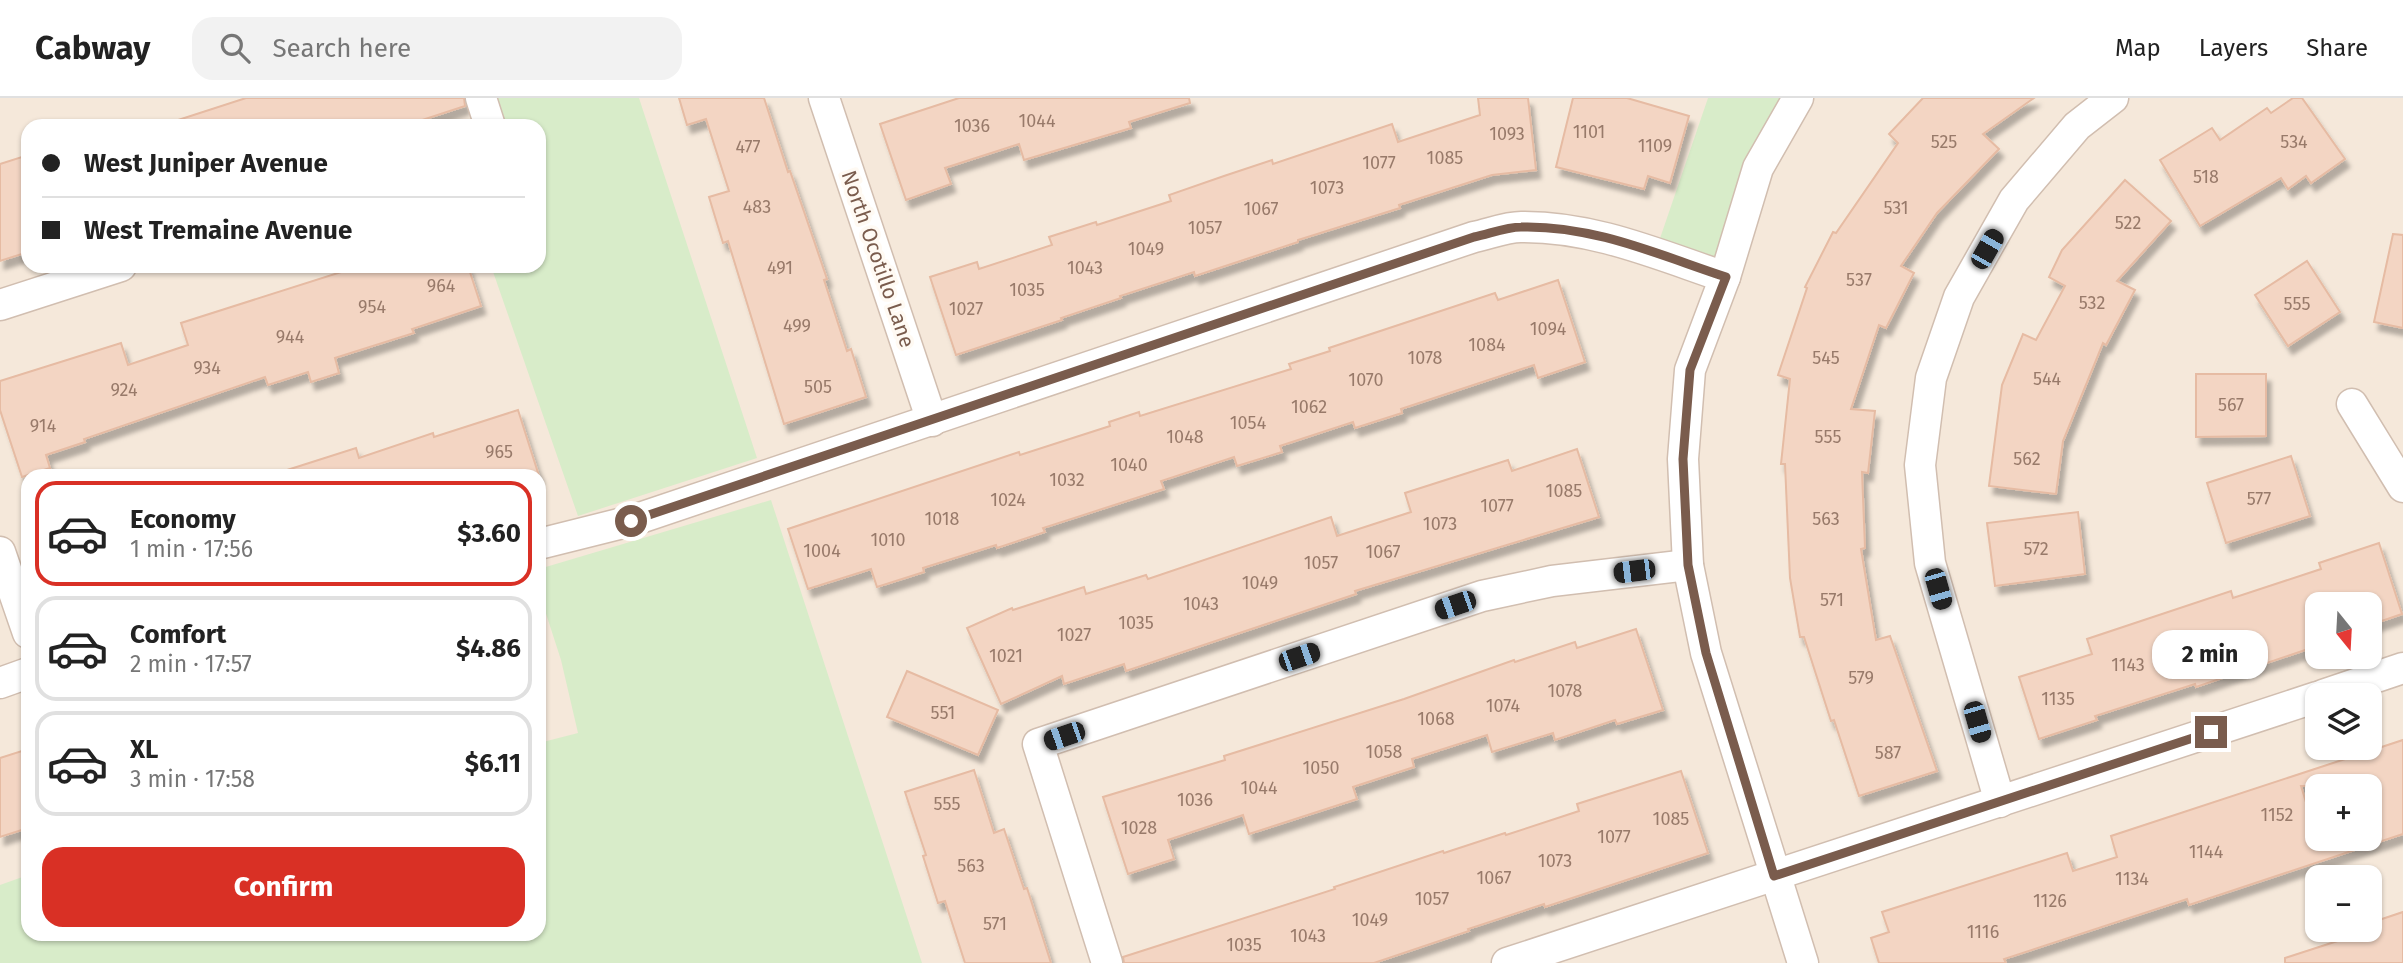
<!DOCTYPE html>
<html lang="en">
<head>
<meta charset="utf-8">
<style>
	:root { --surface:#fff; --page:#f2f2f2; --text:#222; --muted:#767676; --line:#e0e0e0; --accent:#d93025 }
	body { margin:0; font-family:"Fira Sans",sans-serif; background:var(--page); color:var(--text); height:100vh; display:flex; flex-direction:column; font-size:26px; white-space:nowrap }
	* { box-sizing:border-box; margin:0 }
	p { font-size:23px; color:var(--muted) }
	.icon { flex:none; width:38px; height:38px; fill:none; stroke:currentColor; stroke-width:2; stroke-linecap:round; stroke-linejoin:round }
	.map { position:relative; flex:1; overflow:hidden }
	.side { position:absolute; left:21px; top:371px; width:525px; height:472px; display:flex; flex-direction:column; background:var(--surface); border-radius:21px; box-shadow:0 2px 5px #0004 }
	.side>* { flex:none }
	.banner { position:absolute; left:21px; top:21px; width:525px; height:154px; border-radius:21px; box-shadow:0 2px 5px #0004; display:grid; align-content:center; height:154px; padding:0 21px; background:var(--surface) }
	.needle { width:46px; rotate:162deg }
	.buttons { position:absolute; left:2305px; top:494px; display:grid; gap:14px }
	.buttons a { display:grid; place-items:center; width:77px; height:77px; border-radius:14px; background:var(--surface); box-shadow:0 2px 5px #0004; font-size:35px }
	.end { position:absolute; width:32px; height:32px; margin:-16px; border:9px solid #7a5c4d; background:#fff; box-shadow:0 0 0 4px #fff }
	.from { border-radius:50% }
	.bubble { position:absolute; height:49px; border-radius:21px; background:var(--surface); box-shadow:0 2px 5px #0004; font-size:23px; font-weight:700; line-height:49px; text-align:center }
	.car { position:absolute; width:21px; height:42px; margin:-21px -10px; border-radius:9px; box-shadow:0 0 5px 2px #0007; background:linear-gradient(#222 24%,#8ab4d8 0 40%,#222 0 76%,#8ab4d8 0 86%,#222 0) }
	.banner b { display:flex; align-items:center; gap:24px; height:66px; font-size:26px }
	.banner b+b { border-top:2px solid var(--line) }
	.banner i { width:18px; height:18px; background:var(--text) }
	ul { padding:12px 0 0; list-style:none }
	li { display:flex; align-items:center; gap:21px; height:105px; margin:0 14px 10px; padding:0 7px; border:4px solid var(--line); border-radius:21px }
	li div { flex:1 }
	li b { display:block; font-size:26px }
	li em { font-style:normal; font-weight:700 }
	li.selected { border-color:var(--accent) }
	li>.icon { width:63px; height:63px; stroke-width:1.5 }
	.button { display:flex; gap:14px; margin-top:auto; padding:14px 21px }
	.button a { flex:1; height:80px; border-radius:21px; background:var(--accent); color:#fff; font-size:28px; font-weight:700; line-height:80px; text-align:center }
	header { display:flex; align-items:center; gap:42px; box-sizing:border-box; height:98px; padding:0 35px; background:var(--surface); border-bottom:2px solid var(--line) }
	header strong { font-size:33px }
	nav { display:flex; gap:38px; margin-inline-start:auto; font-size:24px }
	.search { width:490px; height:63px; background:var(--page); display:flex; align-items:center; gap:18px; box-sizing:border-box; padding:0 24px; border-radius:21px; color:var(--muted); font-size:26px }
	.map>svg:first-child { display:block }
	.residential { fill:#f5e8da; fill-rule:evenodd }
	.green { fill:#d8ecc9 }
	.building { fill:#f3d5c3; stroke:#e6bba3; stroke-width:2; fill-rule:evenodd; filter:url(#shadow) }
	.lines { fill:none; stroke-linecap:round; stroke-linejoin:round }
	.minor-casing { stroke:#d1beb0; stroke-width:33 }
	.minor { stroke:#fff; stroke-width:30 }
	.route { stroke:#7a5c4d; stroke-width:9 }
	.labels { text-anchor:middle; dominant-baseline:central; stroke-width:7; stroke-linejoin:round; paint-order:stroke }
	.number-label { font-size:18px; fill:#987a6a }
	.street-label { font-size:21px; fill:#7a5c4d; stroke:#fffaf3 }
</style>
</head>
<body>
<header>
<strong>Cabway</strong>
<div class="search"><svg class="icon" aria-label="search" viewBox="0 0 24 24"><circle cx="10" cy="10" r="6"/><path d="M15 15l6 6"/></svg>Search here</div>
<nav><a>Map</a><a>Layers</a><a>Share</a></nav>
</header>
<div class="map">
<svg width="2403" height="865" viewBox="0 0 2403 865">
	<defs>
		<filter id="shadow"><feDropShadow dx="4.5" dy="8" stdDeviation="2" flood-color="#0004"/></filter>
	</defs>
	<rect width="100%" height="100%" fill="#fdf6ec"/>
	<path class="residential" d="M0,0h2403v865h-2403zM28,28h511v140h-511zM28,378h511v458h-511zM2317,506h53v52h-53zM2317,597h53v52h-53zM2317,688h53v52h-53zM2317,779h53v52h-53z"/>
	<g class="green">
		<path d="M480,0h159l118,360 -179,58 -87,-250h48v-140h-49z"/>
		<path d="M1708,0h95l-78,179 -70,-24z"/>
		<path d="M771,402l151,463h-922v-78l28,-10v59h511v-191l39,-10 -17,-73 -22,-68v-23z"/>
	</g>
	<g class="building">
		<path d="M246,0h218l1,8 -61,20h-229v-5z"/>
		<path d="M679,0h85l24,74 2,-1 21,61 16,47 -3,1 23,71 4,-2 15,48 -82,27 -56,-183 -5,2 -14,-46 20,-6 -23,-72 -19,6z"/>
		<path d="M959,0h230l1,5 -61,19 2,6 -107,32 -5,-16 -74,24 6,16 -45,16 -26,-76z"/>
		<path d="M1478,0h50l8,72 -44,5 -93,30 1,3 -102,32v2l-103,34 -1,-4 -74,24 1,2 -60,20 1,2 -106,35 -26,-78 47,-15 2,7 73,-24 -3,-8 47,-15 1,3 74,-24 -2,-6 55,-19 48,-16 1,4 119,-40 6,18 82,-27z"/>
		<path d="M1573,0h54l62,18 -19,67 -22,-7 -4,13 -88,-22z"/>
		<path d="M1923,0h111l-51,36 16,15 -62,64 -36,53 13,7 -28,55 -7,-3 -28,84 24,2 -7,62 -6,-1 3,76 -4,1 15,91 14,-4 47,135 -78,25 -25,-76 -3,1 -27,-84h-4l-10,-59 -5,-114h-4l9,-85 -12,-4 29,-87 -2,-1 28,-55 3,1 62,-90 -9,-9z"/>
		<path d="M2293,0h9l43,61 -34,24 -5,-7 -18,13 -7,-11 -81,48 -40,-66 52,-32 8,12 47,-32 4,5z"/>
		<path d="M28,57v97l-28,9v-97z"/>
		<path d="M2125,82l46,41 -54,60 18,9 -29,55 -3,-2 -40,98 -7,53 -67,-8 13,-101 21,-51 13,6 29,-54 -16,-9 13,-27z"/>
		<path d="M2393,136l10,1v93l-29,-6z"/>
		<path d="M2307,163l33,51 -52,34 -33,-51z"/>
		<path d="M360,168h108l13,40 -69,23 2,4 -79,25 4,15 -28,9 -3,-10 -40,13 -3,-8 -181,62 1,3 -39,13 4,13 -28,9 -22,-67v-29l121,-38 7,22 60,-20 -7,-22z"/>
		<path d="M1558,182l27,82 -47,16 -4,-13 -133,44 1,4 -47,15 -2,-6 -73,24 2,6 -45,14 -3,-9 -73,24 3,8 -121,39 2,4 -48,16 -1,-3 -73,23 1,4 -47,15 -6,-18 -63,20 -20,-60 231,-77 1,3 90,-29 -1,-4 30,-10 1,4 151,-47 -2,-5 41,-13 -1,-3 166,-55 3,7z"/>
		<path d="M2196,276h70v62l-70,1z"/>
		<path d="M518,312l21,66h-254l-1,-5 72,-23 3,10 74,-25 1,4z"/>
		<path d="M1577,351l22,68 -244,74 1,3 -230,77 -2,-7 -60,20 -2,-8 -61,28 -34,-76 45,-20 1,2 71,-23 2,7 60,-19 2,4 183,-62 6,19 74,-24 -6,-19 103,-33 4,11z"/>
		<path d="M2291,358l19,60 -84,27 -19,-60z"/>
		<path d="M2078,414l7,62 -90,12 -8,-63z"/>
		<path d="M2379,445l23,71 -32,11v-21h-53v42l-121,41 -1,-3 -100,32 2,4 -58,19 -20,-62 73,-23 -5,-15 144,-48 2,7 88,-29 -2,-6z"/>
		<path d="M1636,531l27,81 -46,14 -2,-4 -60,20 -2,-7 -61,19 -5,-17 -75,24 2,8 -61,20 4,12 -108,35 -6,-19 -75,25 6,19 -46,15 -25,-77 122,-37 -1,-4 180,-57 110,-39 1,2 60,-20 2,6z"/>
		<path d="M907,573l91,39 -20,45 -91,-38z"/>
		<path d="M2403,642v94l-214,71 -2,-6 -183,60 2,4h-127l-8,-25 18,-6 -7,-20 185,-59 6,18 44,-14 -6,-21zM2301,688h69v52h-53z"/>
		<path d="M28,651v79l-28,9v-79z"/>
		<path d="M974,672l20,63 10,-4 20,60 3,-1 24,75h-86l-20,-62 -7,2 -15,-47 3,-1 -21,-63z"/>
		<path d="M1681,673l27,82 -163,54 -1,-3 -76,25 1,2 -95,32h-250l-1,-6 212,-68 -1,-2 109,-36 1,2 61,-20 1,2 73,-24 -2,-7z"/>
		<path d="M2403,814v51h-118v-5l71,-23 -2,-6h16v-6z"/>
	</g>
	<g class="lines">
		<defs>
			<g id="minor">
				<path d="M481,0l9,28"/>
				<path d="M824,0l108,323"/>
				<path d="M1798,0l-40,70 -33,109 -35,93 -7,89 5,106 18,88 97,310"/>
				<path d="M0,207l121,-39"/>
				<path d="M2352,306l51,83"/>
				<path d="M539,446l92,-23 843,-284c15,-3 32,-10 47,-10 72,-1 138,28 204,50"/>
				<path d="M0,454l28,81"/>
				<path d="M0,585l28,-10"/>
				<path d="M2323,597l80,-27"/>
				<path d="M2000,704l-70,-239 -10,-98 11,-87 28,-81 55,-97 63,-74 36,-28"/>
				<path d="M1107,865l-69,-219 444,-148 70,-15 136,-16"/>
				<path d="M1507,865l810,-266"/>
			</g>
		</defs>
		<use href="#minor" class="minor-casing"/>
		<use href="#minor" class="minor"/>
	</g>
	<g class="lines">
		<path class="route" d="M631,423l843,-284c15,-3 32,-10 47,-10 72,-2 138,28 205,50l-36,93 -7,89 5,106 18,88 68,223 437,-144"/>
	</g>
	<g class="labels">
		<g class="number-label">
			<text x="1037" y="23">1044</text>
			<text x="972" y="28">1036</text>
			<text x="1589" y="34">1101</text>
			<text x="1507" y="36">1093</text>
			<text x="1944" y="44">525</text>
			<text x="2294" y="44">534</text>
			<text x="1655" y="48">1109</text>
			<text x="748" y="49">477</text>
			<text x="1445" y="60">1085</text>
			<text x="1379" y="65">1077</text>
			<text x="2206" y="79">518</text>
			<text x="1327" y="90">1073</text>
			<text x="757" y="109">483</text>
			<text x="1896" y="110">531</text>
			<text x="1261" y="111">1067</text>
			<text x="2128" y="125">522</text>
			<text x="1205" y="130">1057</text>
			<text x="1146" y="151">1049</text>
			<text x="780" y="170">491</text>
			<text x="1085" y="170">1043</text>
			<text x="1859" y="182">537</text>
			<text x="441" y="188">964</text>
			<text x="1027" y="192">1035</text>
			<text x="2092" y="205">532</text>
			<text x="2297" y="206">555</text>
			<text x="372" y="209">954</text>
			<text x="966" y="211">1027</text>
			<text x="797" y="228">499</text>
			<text x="1548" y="231">1094</text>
			<text x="290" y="239">944</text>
			<text x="1487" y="247">1084</text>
			<text x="1425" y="260">1078</text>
			<text x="1826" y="260">545</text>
			<text x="207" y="270">934</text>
			<text x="2047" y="281">544</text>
			<text x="1366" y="282">1070</text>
			<text x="818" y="289">505</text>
			<text x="124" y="292">924</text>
			<text x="2231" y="307">567</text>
			<text x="1309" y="309">1062</text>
			<text x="1248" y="325">1054</text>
			<text x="43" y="328">914</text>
			<text x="1185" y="339">1048</text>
			<text x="1828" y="339">555</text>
			<text x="499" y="354">965</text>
			<text x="2027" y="361">562</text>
			<text x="1129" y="367">1040</text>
			<text x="1067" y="382">1032</text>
			<text x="1564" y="393">1085</text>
			<text x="2259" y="401">577</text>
			<text x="1008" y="402">1024</text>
			<text x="1497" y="408">1077</text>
			<text x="942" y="421">1018</text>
			<text x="1826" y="421">563</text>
			<text x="1440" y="426">1073</text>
			<text x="888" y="442">1010</text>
			<text x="2036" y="451">572</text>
			<text x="822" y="453">1004</text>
			<text x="1383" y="454">1067</text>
			<text x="1321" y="465">1057</text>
			<text x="1260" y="485">1049</text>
			<text x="1832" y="502">571</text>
			<text x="1201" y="506">1043</text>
			<text x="1136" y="525">1035</text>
			<text x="1074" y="537">1027</text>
			<text x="1006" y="558">1021</text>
			<text x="2128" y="567">1143</text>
			<text x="1861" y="580">579</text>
			<text x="1565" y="593">1078</text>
			<text x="2058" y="601">1135</text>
			<text x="1503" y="608">1074</text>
			<text x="943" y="615">551</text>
			<text x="1436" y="621">1068</text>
			<text x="1384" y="654">1058</text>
			<text x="1888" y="655">587</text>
			<text x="1321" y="670">1050</text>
			<text x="1259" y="690">1044</text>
			<text x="1195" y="702">1036</text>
			<text x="947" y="706">555</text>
			<text x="2277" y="717">1152</text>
			<text x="1671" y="721">1085</text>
			<text x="1139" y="730">1028</text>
			<text x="1614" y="739">1077</text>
			<text x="2206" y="754">1144</text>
			<text x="1555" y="763">1073</text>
			<text x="971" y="768">563</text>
			<text x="1494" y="780">1067</text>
			<text x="2132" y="781">1134</text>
			<text x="1432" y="801">1057</text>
			<text x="2050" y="803">1126</text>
			<text x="1370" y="822">1049</text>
			<text x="995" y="826">571</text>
			<text x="1983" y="834">1116</text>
			<text x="1308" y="838">1043</text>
			<text x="1244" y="847">1035</text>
		</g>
		<g class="street-label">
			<text transform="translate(878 161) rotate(71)">North Ocotillo Lane</text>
		</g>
	</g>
</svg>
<div class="buttons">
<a><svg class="needle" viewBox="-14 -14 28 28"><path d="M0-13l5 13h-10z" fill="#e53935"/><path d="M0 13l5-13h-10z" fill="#767676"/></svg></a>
<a><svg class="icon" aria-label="layers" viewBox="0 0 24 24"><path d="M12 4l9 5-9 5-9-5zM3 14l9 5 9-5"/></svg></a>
<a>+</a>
<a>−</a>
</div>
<i class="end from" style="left:631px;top:423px"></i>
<i class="end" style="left:2211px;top:634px"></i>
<div class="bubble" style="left:2152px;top:532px;width:116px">2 min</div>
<i class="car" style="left:1987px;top:151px;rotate:30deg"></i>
<i class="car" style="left:1634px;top:473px;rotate:263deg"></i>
<i class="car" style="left:1938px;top:491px;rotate:164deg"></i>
<i class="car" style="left:1455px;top:507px;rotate:251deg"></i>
<i class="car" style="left:1299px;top:559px;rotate:71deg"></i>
<i class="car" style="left:1977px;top:624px;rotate:164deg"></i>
<i class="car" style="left:1064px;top:638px;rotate:251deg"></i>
<div class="banner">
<b><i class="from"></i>West Juniper Avenue</b>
<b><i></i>West Tremaine Avenue</b>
</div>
<section class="side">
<ul>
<li class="selected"><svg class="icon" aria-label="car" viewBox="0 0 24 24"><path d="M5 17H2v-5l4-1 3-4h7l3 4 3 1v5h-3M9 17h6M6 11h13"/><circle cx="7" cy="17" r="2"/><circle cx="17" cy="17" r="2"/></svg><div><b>Economy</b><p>1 min · 17:56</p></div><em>$3.60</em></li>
<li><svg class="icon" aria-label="car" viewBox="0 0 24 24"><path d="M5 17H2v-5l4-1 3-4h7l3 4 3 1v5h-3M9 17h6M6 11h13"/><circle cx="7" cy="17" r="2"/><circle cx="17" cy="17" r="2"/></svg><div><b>Comfort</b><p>2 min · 17:57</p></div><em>$4.86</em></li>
<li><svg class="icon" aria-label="car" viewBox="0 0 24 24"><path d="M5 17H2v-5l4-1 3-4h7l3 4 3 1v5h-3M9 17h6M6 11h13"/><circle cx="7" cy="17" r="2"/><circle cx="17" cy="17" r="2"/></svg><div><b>XL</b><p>3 min · 17:58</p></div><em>$6.11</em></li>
</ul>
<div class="button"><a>Confirm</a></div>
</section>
</div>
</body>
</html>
